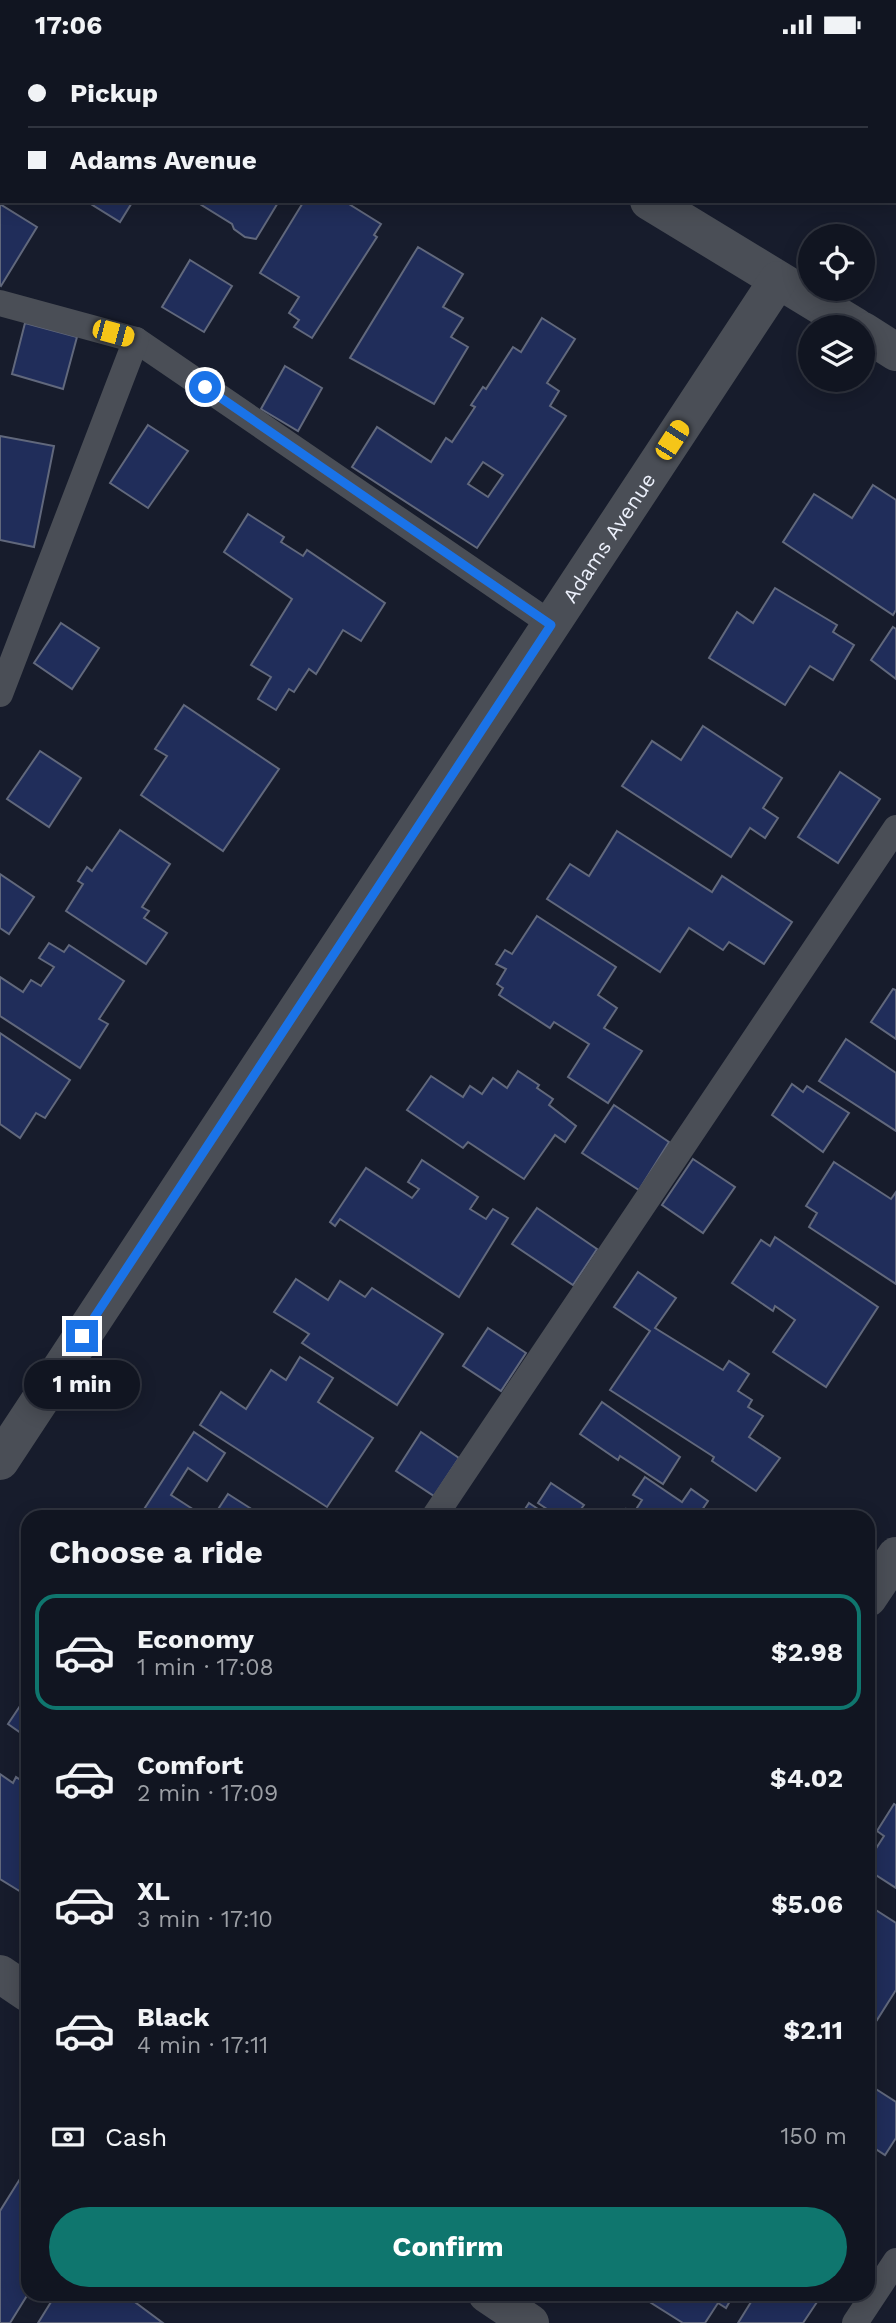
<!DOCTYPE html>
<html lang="en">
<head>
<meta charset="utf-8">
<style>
	:root { --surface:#111521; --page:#1e222e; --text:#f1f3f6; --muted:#9c9fa5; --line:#30343f; --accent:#0f766e }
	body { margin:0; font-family:"Work Sans",sans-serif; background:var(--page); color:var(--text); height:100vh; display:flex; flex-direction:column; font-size:26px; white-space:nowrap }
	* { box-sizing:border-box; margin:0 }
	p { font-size:23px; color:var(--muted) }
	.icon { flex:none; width:38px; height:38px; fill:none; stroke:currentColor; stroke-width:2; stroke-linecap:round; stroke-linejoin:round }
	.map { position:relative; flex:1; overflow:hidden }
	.side { position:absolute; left:21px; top:1461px; width:854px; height:791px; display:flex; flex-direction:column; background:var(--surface); border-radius:21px; box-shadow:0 4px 18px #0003,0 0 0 2px var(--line) }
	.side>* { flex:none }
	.guide { position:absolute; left:0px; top:0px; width:896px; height:154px; box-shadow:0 4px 18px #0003,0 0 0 2px var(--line); display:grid; align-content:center; height:154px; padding:0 28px; background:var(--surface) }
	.controls { position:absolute; left:798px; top:175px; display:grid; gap:14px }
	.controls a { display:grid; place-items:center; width:77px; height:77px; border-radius:50%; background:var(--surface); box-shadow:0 4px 18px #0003,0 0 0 2px var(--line); font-size:35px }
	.end { position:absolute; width:32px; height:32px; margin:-16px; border:9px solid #1a73e8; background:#fff; box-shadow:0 0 0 4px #fff }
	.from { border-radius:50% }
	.bubble { position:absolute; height:49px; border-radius:24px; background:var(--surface); box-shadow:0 4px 18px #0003,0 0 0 2px var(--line); font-size:23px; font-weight:700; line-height:49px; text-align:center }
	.car { position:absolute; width:21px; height:42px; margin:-21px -10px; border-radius:9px; box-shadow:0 0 5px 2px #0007; background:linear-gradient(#f5c518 24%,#345 0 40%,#f5c518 0 76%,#345 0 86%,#f5c518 0) }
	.guide b { display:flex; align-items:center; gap:24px; height:66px; font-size:26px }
	.guide b+b { border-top:2px solid var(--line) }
	.guide i { width:18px; height:18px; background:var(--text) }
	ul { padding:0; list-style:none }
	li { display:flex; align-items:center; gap:21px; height:116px; margin:0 14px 10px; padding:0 14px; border:4px solid transparent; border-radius:21px }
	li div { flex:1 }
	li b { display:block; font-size:26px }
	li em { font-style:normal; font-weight:700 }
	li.selected { border-color:var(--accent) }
	li>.icon { width:63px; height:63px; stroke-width:1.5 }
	h2 { padding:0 28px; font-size:32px; line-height:84px }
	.pay { display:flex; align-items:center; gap:18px; height:77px; padding:0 28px; font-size:26px }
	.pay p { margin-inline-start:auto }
	.action { display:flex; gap:14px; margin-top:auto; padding:14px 28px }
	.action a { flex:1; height:80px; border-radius:42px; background:var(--accent); color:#fff; font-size:28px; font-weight:700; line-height:80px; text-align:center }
	.status { display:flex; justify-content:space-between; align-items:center; height:49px; padding:0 35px; background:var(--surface); direction:ltr }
	.status svg { height:19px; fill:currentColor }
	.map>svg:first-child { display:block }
	.building { fill:#202d5a; stroke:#61687c; stroke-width:2; fill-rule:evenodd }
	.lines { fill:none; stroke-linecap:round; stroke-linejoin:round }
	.lane { stroke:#4a4e56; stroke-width:26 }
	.street { stroke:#4a4e56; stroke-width:38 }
	.route { stroke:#1a73e8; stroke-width:9 }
	.labels { text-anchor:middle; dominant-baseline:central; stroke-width:6; stroke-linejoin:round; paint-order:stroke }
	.street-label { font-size:21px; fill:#ecf0fb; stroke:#05070e }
</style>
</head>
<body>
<div class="status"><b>17:06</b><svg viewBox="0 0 49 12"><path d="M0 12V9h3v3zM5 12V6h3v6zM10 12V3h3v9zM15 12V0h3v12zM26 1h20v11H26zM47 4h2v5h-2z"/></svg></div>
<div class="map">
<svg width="896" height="2274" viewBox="0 0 896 2274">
	<rect width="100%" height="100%" fill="#171c2c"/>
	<g class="building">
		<path d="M660,0h84l-1,2z"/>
		<path d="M847,0h44l2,2h-47z"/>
		<path d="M894,2l2,1 -2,90z"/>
		<path d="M86,152h47l-13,21z"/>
		<path d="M195,152h84l-23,38 -11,-2 -11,-8 -2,-5z"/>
		<path d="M304,152l37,3 3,-3 37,23 -7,11 3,2 -65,101 -18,-11 5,-7 -10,-7 10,-16 -39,-24z"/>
		<path d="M0,155l37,23 -36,59 -1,-1z"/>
		<path d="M418,198l45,27 -20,33 20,11 -12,19 17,10 -34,57 -84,-46z"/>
		<path d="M190,211l42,26 -28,46 -42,-25z"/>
		<path d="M542,269l33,21 -28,44 12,8 -9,15 16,10 -89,132 -125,-81 25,-40 54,35 15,-24 6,4 23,-35 -4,-2 12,-18 3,2 27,-42 8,5zM483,413l20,13 -15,22 -20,-13z"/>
		<path d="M25,274l52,14 -14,52 -51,-15z"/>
		<path d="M285,317l37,22 -24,43 -37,-22z"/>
		<path d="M148,376l40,26 -40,57 -38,-25z"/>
		<path d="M0,387l54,10 -20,101 -34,-7z"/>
		<path d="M873,436l23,15v110l-3,5 -110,-73 31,-48 38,24z"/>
		<path d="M248,465l36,23 -3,5 22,14 4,-6 78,53 -24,38 -18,-11 -27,44 -7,-5 -15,23 -5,-3 -13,21 -18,-11 13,-22 -20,-12 41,-66 -68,-47z"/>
		<path d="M775,539l62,37 -4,7 21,13 -21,35 -23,-14 -25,39 -76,-47 28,-46 16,11z"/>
		<path d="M61,574l38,25 -27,41 -38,-26z"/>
		<path d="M893,578l3,2v50l-25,-19z"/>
		<path d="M184,656l95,64 -56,82 -82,-56 26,-39 -12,-7z"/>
		<path d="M703,677l79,52 -19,30 15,10 -13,20 -15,-10 -19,29 -109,-71 30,-45 29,19z"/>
		<path d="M40,702l41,27 -32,49 -42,-28z"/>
		<path d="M840,723l40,27 -42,64 -40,-26z"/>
		<path d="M120,781l50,34 -28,43 7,4 -5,7 23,15 -21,31 -80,-53 17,-27 -5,-3 9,-14 5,4z"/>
		<path d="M617,782l95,61 10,-16 70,46 -28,42 -35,-22 -6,8 -34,-22 -29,44 -113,-73 23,-35 19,12z"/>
		<path d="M0,825l34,23 -25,37 -9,-6z"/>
		<path d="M537,867l79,51 -18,28 19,13 -13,20 38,23 -34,52 -40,-26 21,-33 -35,-22 -4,6 -51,-33 4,-7 -6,-4 9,-15 -10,-5 9,-14 7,4z"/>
		<path d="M49,894l15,9 5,-7 55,36 -25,38 9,5 -28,44 -80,-52v-39l23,15 8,-12 10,6 13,-19 -15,-9z"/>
		<path d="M893,940l3,1v49l-25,-17z"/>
		<path d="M0,984l70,47 -25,38 -9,-5 -16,25 -20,-14z"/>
		<path d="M846,990l50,34v58l-77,-50z"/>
		<path d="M518,1022l21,14 -2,3 16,11 -4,6 27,21 -11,16 -10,-7 -31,44 -56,-37 -5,6 -56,-38 24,-34 32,21 7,-11 12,8 11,-16 14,10z"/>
		<path d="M792,1035l11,8 4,-6 42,27 -26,39 -51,-37z"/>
		<path d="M614,1056l55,37 -30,48 -57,-37z"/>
		<path d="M693,1110l42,28 -32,46 -41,-28z"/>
		<path d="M422,1111l56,37 -8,12 16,10 7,-10 15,9 -49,79 -119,-78 -5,7 -5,-4 36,-54 46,30 7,-9 -11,-7z"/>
		<path d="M834,1113l57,37 5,-7v92l-87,-57 8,-14 -11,-7z"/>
		<path d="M537,1159l60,41 -24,36 -61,-41z"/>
		<path d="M775,1188l103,70 -52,80 -53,-35 22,-32 -20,-14 -2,5 -41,-28 29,-43 9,6z"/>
		<path d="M638,1223l38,26 -21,30 68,42 6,-9 20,13 -11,17 14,9 -4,7 15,9 -14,21 31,21 -24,33 -44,-30 2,-4 -104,-67 40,-59 -36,-24z"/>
		<path d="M296,1230l32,21 12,-19 25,16 7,-9 71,46 -46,71 -95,-62 7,-9 -35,-22z"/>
		<path d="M488,1279l38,25 -25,38 -38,-25z"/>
		<path d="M300,1308l33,21 -15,24 55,36 -46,69 -127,-82 21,-33 25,17 25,-39 15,10z"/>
		<path d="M602,1353l78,55 -17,27 -43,-28 -2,4 -38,-26z"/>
		<path d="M194,1383l31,21 -18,28 -19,-13 -17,27 34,22h-66z"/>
		<path d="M421,1383l38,26 -25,38 -38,-25z"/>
		<path d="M645,1428l37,25 9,-13 17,12 -8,12 7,4h-87l6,-8 7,5 9,-14 -9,-5z"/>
		<path d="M551,1434l33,22 -9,12h-16l-21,-14z"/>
		<path d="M228,1445l36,23h-51z"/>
		<path d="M529,1454l21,14h-30z"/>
		<path d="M28,1645v44l-20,-14z"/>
		<path d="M0,1725l13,9 3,-6 12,8v96l-7,11 -21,-13z"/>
		<path d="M894,1755l2,1v83l-28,-18v-9l16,-25 -7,-5z"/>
		<path d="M868,1856l28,18v67l-19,30 -9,-6z"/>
		<path d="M868,2035l28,18v36l-11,17 -17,-11z"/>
		<path d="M23,2125l5,3v117l-18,29h-10v-112z"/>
		<path d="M56,2245h68l39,29h-125z"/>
		<path d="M637,2245h97l-8,14 -8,-5 -13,20h-22z"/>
		<path d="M756,2245h50l11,8 -14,21h-65z"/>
	</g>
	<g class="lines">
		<g class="lane">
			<path d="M0,254l136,37 415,284"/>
			<path d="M0,645l136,-354"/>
			<path d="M434,1468l462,-689"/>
			<path d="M855,2274l41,-62"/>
		</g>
		<g class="street">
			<path d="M399,0l3,2"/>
			<path d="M649,152l207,126"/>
			<path d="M863,282l33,21"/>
			<path id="s1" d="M0,1412l778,-1181"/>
			<path d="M868,1549l28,-42"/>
			<path d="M0,1925l28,19"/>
			<path d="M487,2245l43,29"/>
		</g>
	</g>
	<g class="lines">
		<path class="route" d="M82,1287l469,-711 -346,-238"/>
	</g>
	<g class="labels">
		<g class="street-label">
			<text stroke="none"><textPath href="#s1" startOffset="1106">Adams Avenue</textPath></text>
		</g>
	</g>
</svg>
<div class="controls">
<a><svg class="icon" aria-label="locate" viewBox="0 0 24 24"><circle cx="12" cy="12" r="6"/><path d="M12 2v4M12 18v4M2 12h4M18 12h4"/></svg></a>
<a><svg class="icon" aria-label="layers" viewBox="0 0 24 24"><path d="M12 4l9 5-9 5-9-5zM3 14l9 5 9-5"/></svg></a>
</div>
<i class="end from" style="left:205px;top:338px"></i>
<i class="end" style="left:82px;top:1287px"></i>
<div class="bubble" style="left:24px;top:1311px;width:116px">1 min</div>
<i class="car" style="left:113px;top:284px;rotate:105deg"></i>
<i class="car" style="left:672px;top:391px;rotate:33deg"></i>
<div class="guide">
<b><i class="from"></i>Pickup</b>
<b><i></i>Adams Avenue</b>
</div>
<section class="side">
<h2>Choose a ride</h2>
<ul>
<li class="selected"><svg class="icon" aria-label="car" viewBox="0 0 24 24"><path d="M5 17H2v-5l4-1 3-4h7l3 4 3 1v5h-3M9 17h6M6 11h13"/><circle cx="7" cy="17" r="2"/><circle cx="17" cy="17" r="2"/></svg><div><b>Economy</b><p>1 min · 17:08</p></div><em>$2.98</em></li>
<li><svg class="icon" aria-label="car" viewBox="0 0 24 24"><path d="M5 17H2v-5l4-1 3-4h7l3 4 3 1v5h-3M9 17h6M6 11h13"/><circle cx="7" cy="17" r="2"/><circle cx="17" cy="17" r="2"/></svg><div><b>Comfort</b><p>2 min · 17:09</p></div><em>$4.02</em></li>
<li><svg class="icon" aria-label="car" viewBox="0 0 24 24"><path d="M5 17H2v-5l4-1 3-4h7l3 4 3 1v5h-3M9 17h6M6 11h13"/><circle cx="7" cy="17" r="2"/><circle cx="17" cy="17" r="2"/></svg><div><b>XL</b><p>3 min · 17:10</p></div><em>$5.06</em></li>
<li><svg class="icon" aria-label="car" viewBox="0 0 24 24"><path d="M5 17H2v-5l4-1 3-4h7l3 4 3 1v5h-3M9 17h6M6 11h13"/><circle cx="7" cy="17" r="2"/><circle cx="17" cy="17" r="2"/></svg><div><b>Black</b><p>4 min · 17:11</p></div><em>$2.11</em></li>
</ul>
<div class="pay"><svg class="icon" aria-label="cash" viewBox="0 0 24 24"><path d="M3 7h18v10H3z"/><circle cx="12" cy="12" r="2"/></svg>Cash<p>150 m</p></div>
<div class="action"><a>Confirm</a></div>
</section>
</div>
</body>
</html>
